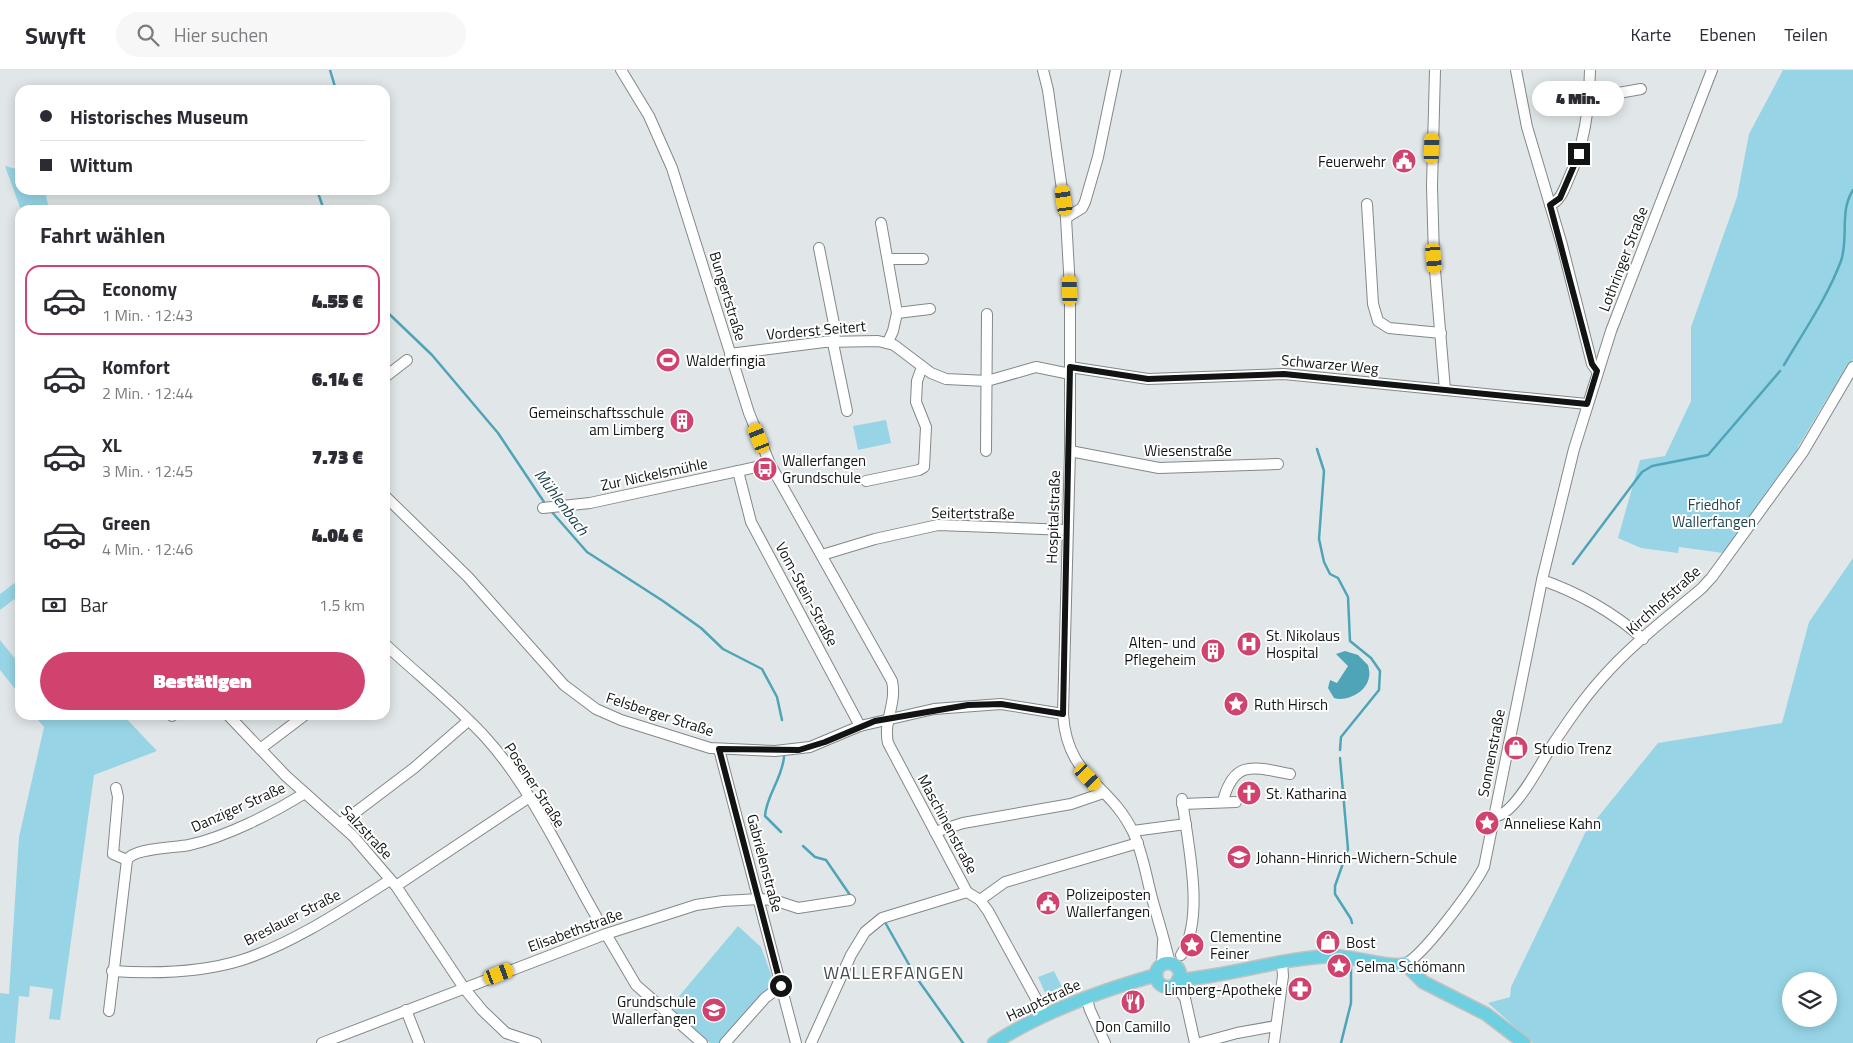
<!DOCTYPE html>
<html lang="de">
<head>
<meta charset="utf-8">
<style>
	:root { --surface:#fff; --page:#f7f7f7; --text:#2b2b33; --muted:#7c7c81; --line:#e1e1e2; --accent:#d1436f }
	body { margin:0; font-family:"Titillium Web",sans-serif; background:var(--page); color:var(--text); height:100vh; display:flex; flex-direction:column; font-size:19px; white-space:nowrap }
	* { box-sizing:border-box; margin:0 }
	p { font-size:16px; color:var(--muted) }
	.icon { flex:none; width:28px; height:28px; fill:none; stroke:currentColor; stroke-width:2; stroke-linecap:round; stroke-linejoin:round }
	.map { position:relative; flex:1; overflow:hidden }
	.drawer { position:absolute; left:15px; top:135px; width:375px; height:515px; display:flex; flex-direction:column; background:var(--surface); border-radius:15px; box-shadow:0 2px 12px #0003 }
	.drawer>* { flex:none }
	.banner { position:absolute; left:15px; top:15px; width:375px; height:110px; border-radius:15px; box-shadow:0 2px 12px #0003; display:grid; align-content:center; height:110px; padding:0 25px; background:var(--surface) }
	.controls { position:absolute; left:1782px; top:902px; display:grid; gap:10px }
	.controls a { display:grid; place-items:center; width:55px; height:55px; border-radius:50%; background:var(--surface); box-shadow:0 2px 12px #0003; font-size:25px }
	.end { position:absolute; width:22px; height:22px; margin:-11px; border:6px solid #121414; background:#fff; box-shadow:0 0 0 2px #fff }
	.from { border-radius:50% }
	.bubble { position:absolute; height:35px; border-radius:18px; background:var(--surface); box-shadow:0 2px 12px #0003; font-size:16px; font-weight:800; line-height:35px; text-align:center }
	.car { position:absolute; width:15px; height:30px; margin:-15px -8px; border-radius:6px; box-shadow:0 0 4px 1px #0007; background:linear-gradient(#f5c518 24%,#345 0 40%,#f5c518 0 76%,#345 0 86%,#f5c518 0) }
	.banner b { display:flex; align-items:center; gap:18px; height:48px; font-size:19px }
	.banner b+b { border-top:1px solid var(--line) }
	.banner i { width:12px; height:12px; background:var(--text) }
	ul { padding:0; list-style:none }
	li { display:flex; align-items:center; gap:15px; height:70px; margin:0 10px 8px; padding:0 15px; border:2px solid transparent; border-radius:15px }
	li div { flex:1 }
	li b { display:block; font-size:19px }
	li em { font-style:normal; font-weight:800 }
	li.active { border-color:var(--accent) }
	li>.icon { width:45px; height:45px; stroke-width:1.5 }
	h2 { padding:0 25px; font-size:22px; line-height:60px }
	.pay { display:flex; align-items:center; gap:12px; height:55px; padding:0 25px; font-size:19px }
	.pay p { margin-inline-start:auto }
	.button { display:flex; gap:10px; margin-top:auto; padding:10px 25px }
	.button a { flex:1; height:58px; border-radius:30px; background:var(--accent); color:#fff; font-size:20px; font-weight:800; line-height:58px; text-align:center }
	header { display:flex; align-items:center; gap:30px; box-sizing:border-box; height:70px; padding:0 25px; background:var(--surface); border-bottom:1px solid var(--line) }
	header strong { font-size:24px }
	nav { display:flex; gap:28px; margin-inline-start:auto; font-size:18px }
	.search { width:350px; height:45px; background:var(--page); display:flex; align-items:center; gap:12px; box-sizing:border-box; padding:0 18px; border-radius:28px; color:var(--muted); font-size:19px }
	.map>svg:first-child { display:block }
	.green { fill:#97d5e6; fill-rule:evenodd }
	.water { fill:#4fa4b8 }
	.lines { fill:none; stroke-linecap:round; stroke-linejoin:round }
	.stream { stroke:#4fa4b8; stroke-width:2.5 }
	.minor-casing { stroke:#838889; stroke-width:12 }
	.major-casing { stroke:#c1c2c2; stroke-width:15 }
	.minor { stroke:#fff; stroke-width:10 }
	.major { stroke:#6ecfe0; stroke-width:12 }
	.route { stroke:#121414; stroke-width:6 }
	.labels { text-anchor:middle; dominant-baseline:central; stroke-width:4; stroke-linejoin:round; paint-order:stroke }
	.poi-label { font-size:15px; fill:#121414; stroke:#fff; text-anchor:start }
	.street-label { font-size:15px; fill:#121414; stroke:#fff }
	.park-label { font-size:15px; fill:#1f464f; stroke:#fff }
	.water-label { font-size:16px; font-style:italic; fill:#1a424b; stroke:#fff }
	.quarter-label { font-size:18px; letter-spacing:1px; fill:#484d4e; stroke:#fff }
</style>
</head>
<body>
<header>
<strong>Swyft</strong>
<div class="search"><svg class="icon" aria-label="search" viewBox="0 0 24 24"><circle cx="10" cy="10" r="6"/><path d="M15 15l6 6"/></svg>Hier suchen</div>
<nav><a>Karte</a><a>Ebenen</a><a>Teilen</a></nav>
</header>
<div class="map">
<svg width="1853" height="973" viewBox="0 0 1853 973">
	<rect width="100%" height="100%" fill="#e1e7e8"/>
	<g class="green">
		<path d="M1783,0h70v289l-18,31 -4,2 -33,55v3l-75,103 -44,-6 -1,6 -37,-5 -23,-10 22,-78 25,-4 26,-55v-74l46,-130 12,-63z"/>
		<path d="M5,96l15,4v20h25l4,20h-28z"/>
		<path d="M886,350l5,23 -33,7 -5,-24z"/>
		<path d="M1853,488v485h-320l-45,-40 22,-6 1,-10 74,-154 73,-90 124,-20 27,-101zM1791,911h38v38h-38z"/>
		<path d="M20,509v16l-20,15v-16z"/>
		<path d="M0,570l20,25v30l-20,-25z"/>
		<path d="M34,645h89l34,36 -63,24 -34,245 -11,-1 4,-30 -23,-3 -1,11 -10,-1 -4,47h-15v-50l9,1 10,-157 25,-110z"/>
		<path d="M738,856l23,21 14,38 -6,2 -48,56h-11l-40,-36z"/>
		<path d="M1054,901l8,16 -16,8 -8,-18z"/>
	</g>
	<path class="water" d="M1345,581l13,4 10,10c1,4 2,9 1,12 -2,15 -22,25 -35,21l-6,-10 2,-8 7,3 11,-17 -12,-12z"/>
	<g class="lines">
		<g class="stream">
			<path d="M330,0l6,20"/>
			<path d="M317,120l7,20"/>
			<path d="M385,240l47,45 66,78 48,72"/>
			<path d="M1784,295c20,-34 43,-67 57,-104 8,-24 -2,-49 12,-71"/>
			<path d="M1317,379l7,22 -5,68 5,23 6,12 8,4 10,19 2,44 21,17 9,13 -1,19 -38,47 -1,13"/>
			<path d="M551,441l36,41 76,49 38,27 22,21 39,20 15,28 5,23"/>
			<path d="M1573,494l69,-92 10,-6 56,-11 72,-84"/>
			<path d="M1340,688l8,91 -13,37v8l16,25 1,4"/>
			<path d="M781,762l-16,-16c1,-20 17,-37 19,-59"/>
			<path d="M803,776l12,11 11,3 24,35"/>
			<path d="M886,854l30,53 47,66"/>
			<path d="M1341,973l10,-40v-37"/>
		</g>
		<defs>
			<g id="minor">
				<path d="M621,0l28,46 23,52 77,245 21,51 122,217c5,23 -9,40 -4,62l79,149 13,8 8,11 57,104"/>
				<path d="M1043,0l5,20 18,128 4,71v162l-7,263c4,65 47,69 70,118 10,21 13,44 19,66 6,22 13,44 18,66"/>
				<path d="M1435,0l-3,116 2,72 11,132"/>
				<path d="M1516,0l11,57 35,118 30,119 5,7"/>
				<path d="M1590,28l51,-9"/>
				<path d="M1367,134l6,100 5,17 11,7 52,5"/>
				<path d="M1550,135c10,-4 14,-15 18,-25 17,-36 21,-71 22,-110"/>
				<path d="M1066,148l16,-10 3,-6 13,-45 18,-87"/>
				<path d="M881,153l16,90 -4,18 -5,11"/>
				<path d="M819,178l16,81 -1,19 13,63"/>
				<path d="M888,189h35"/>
				<path d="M897,243l33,-4"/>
				<path d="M730,284l94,-12 54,-1 16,4 37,28 15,6 41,2 49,-14 34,7"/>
				<path d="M1070,297l78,12 136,-5 303,30"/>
				<path d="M385,307l22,-17"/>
				<path d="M986,381l1,-137"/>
				<path d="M1070,381l89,17 119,-4"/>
				<path d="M738,401l13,51 109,204"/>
				<path d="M866,411l53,-11 5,-3 2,-40 -10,-25 1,-21 5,-14"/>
				<path d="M385,426l83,81 96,108 32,24 25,11 89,28 65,3 35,-4 50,-21 74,-17 67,-5 62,10"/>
				<path d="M543,438l47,-5 180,-39"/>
				<path d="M822,485l53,-16 63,-14 129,5"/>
				<path d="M1542,510c35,12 73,33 101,59"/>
				<path d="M385,574c33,31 70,60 101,94 46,51 76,119 110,178"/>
				<path d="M228,645l58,61 67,60 24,28 19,22 68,102 18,22 24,23 30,10"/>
				<path d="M172,646l1,-1"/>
				<path d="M260,679l45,-34"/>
				<path d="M719,679l77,294"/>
				<path d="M116,718l2,9 -5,57 14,6"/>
				<path d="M1223,731c11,-42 31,-34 67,-27"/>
				<path d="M1182,734l54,-2"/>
				<path d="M1495,746c19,0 46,-53 56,-69 16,-24 32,-48 52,-70 29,-33 65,-60 99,-89l10,-11 91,-125 50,-85"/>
				<path d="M340,754l74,-56 54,-47"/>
				<path d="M1133,761l53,-7"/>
				<path d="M935,762l28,-9 108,-19 32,-11"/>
				<path d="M127,790c6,-12 47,-12 62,-15 37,-8 84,-32 116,-52"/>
				<path d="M396,816l132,-88"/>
				<path d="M980,830l25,-18 133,-39"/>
				<path d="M606,864l30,51 66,58"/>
				<path d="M1181,885c25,-37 6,-114 1,-156"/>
				<path d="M1405,894c19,-9 68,-76 79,-97l58,-287 32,-131 37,-118 101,-261"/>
				<path d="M1162,895l1,-23"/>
				<path d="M112,901c43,3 88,2 130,-11 52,-17 102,-51 148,-80"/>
				<path d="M1175,915l10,13 10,45"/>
				<path d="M1086,927l4,13 15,33"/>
				<path d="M406,940l13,33"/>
				<path d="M109,941l18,-151"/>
				<path d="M322,973l284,-109 90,-29 27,-4 37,-2 14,1 24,8 52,-8"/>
				<path d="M725,973l40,-45 16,-12"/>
				<path d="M811,973l40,-88 14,-23 17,-14 85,-26"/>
				<path d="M1200,973l37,-10 39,-7"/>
				<path d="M1274,973l9,-67 -1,-13"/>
			</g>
			<g id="major">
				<circle cx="1168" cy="905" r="12"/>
				<path d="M1178,910c52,-4 103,-22 155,-24 21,0 58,13 72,8l18,18 63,32 38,29"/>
				<path d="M994,973c50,-32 105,-52 162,-68"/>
			</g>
		</defs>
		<use href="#minor" class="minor-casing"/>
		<use href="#major" class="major-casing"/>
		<use href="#minor" class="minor"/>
		<use href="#major" class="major"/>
	</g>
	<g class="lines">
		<path class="route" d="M781,916l-62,-237 80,1 26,-8 50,-21 93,-16 33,-1 62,10 7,-347 78,12 136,-5 303,30 10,-33 -5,-7 -42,-159 10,-7 19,-44"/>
	</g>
	<defs>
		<symbol id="civic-disc" viewBox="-11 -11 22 22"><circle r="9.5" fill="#d1436f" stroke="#fff"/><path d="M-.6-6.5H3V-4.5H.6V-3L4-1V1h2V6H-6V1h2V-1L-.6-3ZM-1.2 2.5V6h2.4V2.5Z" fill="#fff"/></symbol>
		<symbol id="stadium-disc" viewBox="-11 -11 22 22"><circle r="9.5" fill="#d1436f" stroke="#fff"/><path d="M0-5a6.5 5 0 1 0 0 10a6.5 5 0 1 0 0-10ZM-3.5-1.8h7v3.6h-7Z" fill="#fff"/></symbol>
		<symbol id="building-disc" viewBox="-11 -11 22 22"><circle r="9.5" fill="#d1436f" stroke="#fff"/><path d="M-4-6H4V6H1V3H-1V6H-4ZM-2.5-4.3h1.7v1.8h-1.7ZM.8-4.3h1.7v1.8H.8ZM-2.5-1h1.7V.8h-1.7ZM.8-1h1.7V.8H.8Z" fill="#fff"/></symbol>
		<symbol id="bus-disc" viewBox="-11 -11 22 22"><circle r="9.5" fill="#d1436f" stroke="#fff"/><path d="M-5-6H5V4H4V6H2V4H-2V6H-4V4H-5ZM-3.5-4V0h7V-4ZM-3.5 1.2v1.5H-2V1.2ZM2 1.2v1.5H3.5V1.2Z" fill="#fff"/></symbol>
		<symbol id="hospital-disc" viewBox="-11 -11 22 22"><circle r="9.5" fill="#d1436f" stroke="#fff"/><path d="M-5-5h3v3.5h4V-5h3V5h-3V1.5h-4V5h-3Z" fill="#fff"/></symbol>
		<symbol id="sight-disc" viewBox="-11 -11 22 22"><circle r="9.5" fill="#d1436f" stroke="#fff"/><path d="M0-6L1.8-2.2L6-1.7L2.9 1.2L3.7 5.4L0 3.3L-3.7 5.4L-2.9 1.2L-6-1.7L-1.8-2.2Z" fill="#fff"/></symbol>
		<symbol id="shop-disc" viewBox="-11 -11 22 22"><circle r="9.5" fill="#d1436f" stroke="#fff"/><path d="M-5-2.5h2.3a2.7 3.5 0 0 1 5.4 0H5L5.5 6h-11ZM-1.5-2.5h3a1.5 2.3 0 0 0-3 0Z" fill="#fff"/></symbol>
		<symbol id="church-disc" viewBox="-11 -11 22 22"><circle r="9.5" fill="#d1436f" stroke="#fff"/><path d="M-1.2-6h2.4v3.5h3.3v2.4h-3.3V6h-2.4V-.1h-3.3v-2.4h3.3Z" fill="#fff"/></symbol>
		<symbol id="school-disc" viewBox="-11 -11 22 22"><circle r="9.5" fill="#d1436f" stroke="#fff"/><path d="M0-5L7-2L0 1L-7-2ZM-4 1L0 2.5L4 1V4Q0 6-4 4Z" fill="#fff"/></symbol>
		<symbol id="pharmacy-disc" viewBox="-11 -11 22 22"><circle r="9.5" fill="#d1436f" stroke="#fff"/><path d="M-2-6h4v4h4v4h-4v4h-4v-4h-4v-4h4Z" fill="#fff"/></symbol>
		<symbol id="restaurant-disc" viewBox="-11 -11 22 22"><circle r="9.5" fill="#d1436f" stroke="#fff"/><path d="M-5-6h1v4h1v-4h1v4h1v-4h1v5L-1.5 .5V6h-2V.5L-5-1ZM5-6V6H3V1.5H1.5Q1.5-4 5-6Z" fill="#fff"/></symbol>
	</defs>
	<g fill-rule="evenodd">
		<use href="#civic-disc" x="1390" y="77" width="28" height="28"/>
		<use href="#stadium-disc" x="654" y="276" width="28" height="28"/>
		<use href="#building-disc" x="668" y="337" width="28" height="28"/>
		<use href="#bus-disc" x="751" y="385" width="28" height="28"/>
		<use href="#hospital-disc" x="1235" y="560" width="28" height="28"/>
		<use href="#building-disc" x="1199" y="567" width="28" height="28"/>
		<use href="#sight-disc" x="1222" y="620" width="28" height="28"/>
		<use href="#shop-disc" x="1502" y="664" width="28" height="28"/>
		<use href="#church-disc" x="1235" y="709" width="28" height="28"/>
		<use href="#sight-disc" x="1473" y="739" width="28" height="28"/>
		<use href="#school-disc" x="1225" y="773" width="28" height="28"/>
		<use href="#civic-disc" x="1034" y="819" width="28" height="28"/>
		<use href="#shop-disc" x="1314" y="858" width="28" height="28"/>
		<use href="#sight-disc" x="1178" y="861" width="28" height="28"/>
		<use href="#sight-disc" x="1325" y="882" width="28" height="28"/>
		<use href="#pharmacy-disc" x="1286" y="905" width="28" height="28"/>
		<use href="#restaurant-disc" x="1119" y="918" width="28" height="28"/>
		<use href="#school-disc" x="700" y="926" width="28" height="28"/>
	</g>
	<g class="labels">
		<g class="poi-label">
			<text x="1386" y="91" text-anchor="end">Feuerwehr</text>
			<text x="686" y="290">Walderfingia</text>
			<text x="664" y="342" text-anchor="end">Gemeinschaftsschule<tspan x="664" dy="17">am Limberg</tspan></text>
			<text x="782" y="390">Wallerfangen<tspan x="782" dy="17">Grundschule</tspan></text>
			<text x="1266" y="565">St. Nikolaus<tspan x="1266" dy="17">Hospital</tspan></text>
			<text x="1196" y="572" text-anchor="end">Alten- und<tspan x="1196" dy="17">Pflegeheim</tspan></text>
			<text x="1254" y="634">Ruth Hirsch</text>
			<text x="1534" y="678">Studio Trenz</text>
			<text x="1266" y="723">St. Katharina</text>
			<text x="1504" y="753">Anneliese Kahn</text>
			<text x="1256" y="787">Johann-Hinrich-Wichern-Schule</text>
			<text x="1066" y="824">Polizeiposten<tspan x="1066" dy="17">Wallerfangen</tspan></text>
			<text x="1210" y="866">Clementine<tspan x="1210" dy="17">Feiner</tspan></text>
			<text x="1346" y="872">Bost</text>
			<text x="1356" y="896">Selma Schömann</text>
			<text x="1282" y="919" text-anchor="end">Limberg-Apotheke</text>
			<text x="696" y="931" text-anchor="end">Grundschule<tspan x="696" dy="17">Wallerfangen</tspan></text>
			<text x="1133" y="956" text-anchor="middle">Don Camillo</text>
		</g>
		<g class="street-label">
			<text transform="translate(1623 189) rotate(-69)">Lothringer Straße</text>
			<text transform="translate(728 226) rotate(73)">Bungertstraße</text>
			<text transform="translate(816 260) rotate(-5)">Vorderst Seitert</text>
			<text transform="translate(1330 294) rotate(5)">Schwarzer Weg</text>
			<text x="1188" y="380">Wiesenstraße</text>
			<text transform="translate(654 404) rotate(-12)">Zur Nickelsmühle</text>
			<text transform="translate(973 443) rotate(1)">Seitertstraße</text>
			<text transform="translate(1053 447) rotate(-88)">Hospitalstraße</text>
			<text transform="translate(807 524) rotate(62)">Vom-Stein-Straße</text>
			<text transform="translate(1663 530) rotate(-42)">Kirchhofstraße</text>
			<text transform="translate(660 644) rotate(18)">Felsberger Straße</text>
			<text transform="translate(1491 683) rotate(-79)">Sonnenstraße</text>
			<text transform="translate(535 715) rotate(57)">Posener Straße</text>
			<text transform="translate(238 737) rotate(-24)">Danziger Straße</text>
			<text transform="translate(948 754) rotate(62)">Maschinenstraße</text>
			<text transform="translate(367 762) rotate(47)">Salzstraße</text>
			<text transform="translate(765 793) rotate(75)">Gabrielenstraße</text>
			<text transform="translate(292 847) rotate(-27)">Breslauer Straße</text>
			<text transform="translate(575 860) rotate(-20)">Elisabethstraße</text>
			<text transform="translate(1043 930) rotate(-25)">Hauptstraße</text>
		</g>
		<g class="park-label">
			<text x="1714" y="434">Friedhof<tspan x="1714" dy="17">Wallerfangen</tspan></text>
		</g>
		<g class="water-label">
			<text transform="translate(562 432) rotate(53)">Mühlenbach</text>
		</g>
		<g class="quarter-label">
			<text x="894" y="902">WALLERFANGEN</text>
		</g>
	</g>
</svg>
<div class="controls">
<a><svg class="icon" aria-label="layers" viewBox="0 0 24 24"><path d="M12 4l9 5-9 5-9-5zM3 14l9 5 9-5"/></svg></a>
</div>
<i class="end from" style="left:781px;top:916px"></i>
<i class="end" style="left:1579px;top:84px"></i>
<div class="bubble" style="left:1532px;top:11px;width:92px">4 Min.</div>
<i class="car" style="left:1432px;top:78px;rotate:2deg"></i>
<i class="car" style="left:1064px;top:130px;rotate:352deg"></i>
<i class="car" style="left:1434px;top:188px;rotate:175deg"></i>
<i class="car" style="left:1070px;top:220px;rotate:358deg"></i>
<i class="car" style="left:759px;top:368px;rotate:338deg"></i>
<i class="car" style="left:1088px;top:707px;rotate:137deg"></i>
<i class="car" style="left:499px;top:904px;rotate:69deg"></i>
<div class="banner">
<b><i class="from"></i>Historisches Museum</b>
<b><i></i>Wittum</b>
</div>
<section class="drawer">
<h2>Fahrt wählen</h2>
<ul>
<li class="active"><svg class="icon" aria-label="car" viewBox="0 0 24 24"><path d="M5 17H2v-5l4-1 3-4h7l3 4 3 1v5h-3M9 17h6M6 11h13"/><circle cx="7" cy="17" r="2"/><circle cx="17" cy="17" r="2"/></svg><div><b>Economy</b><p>1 Min. · 12:43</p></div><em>4.55 €</em></li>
<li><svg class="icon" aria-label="car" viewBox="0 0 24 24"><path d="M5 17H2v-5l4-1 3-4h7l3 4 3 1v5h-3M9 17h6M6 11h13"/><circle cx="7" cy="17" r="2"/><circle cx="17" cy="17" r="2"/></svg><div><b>Komfort</b><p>2 Min. · 12:44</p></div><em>6.14 €</em></li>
<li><svg class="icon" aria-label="car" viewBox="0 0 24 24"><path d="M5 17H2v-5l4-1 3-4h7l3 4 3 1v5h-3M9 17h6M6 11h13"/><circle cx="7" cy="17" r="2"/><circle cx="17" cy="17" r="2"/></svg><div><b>XL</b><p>3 Min. · 12:45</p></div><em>7.73 €</em></li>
<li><svg class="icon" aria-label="car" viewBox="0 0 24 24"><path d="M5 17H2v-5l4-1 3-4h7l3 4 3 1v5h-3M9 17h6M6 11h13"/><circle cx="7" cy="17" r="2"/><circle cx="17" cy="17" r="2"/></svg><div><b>Green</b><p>4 Min. · 12:46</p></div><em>4.04 €</em></li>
</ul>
<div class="pay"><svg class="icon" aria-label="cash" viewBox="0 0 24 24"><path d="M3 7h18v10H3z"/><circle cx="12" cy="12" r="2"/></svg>Bar<p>1.5 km</p></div>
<div class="button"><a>Bestätigen</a></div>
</section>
</div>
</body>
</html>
